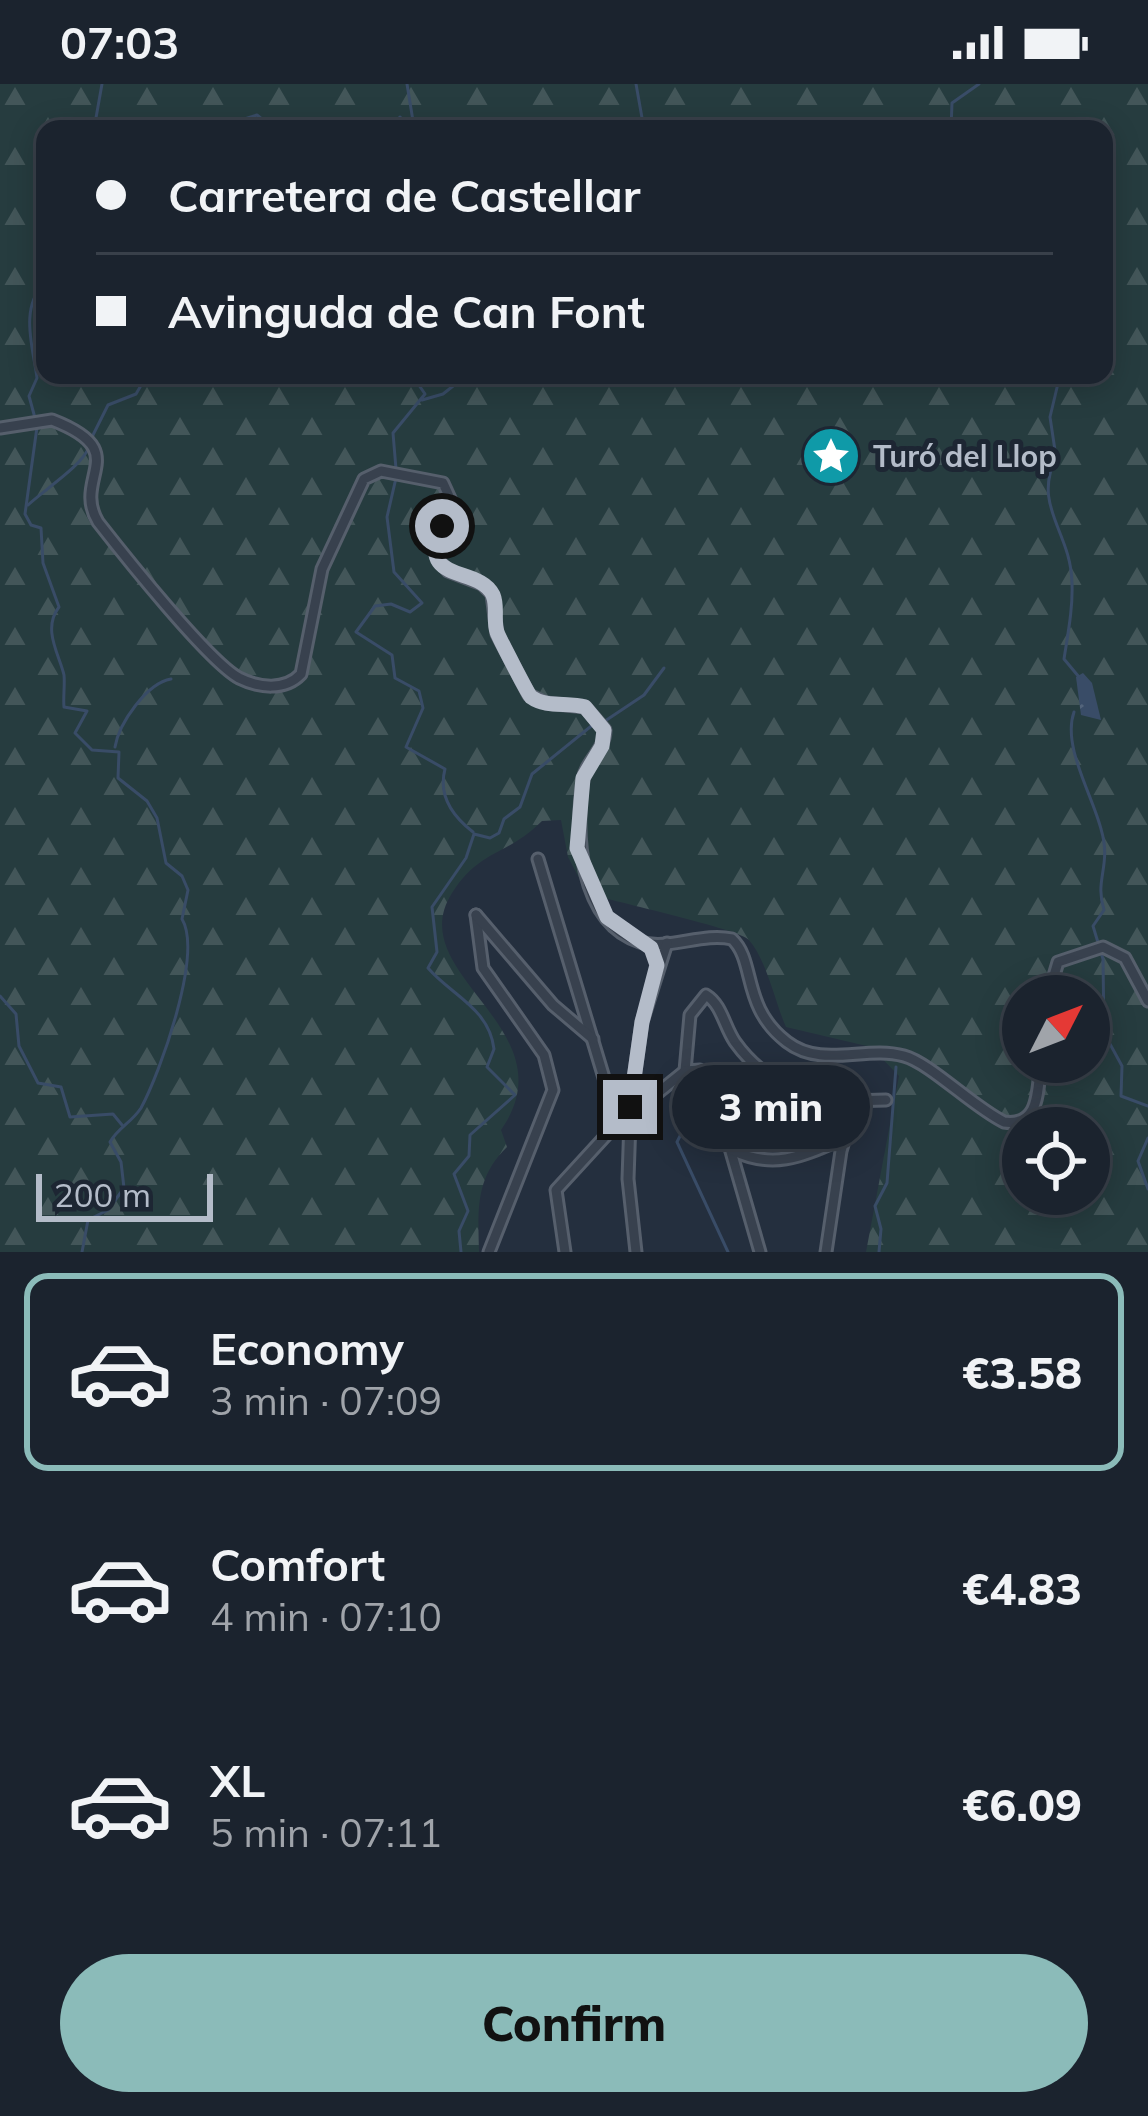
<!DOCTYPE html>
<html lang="en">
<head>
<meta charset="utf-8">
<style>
	:root { --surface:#1b232e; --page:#242b36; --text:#f1f3f6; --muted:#a0a4aa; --line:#39404a; --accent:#8bbbb9 }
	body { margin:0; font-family:Mulish,sans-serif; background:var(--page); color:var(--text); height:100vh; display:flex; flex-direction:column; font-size:45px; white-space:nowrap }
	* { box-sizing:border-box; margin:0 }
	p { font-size:39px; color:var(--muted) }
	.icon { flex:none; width:66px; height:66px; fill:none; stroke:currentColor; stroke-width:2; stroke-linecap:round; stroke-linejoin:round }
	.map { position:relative; height:1168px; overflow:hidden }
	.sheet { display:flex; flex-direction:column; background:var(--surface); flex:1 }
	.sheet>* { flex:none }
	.banner { position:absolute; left:36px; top:36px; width:1077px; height:264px; border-radius:24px; box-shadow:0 6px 30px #0003,0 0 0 3px var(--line); display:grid; align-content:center; height:264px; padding:0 60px; background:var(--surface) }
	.needle { width:78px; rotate:48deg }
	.fabs { position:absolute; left:1002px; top:891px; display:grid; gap:24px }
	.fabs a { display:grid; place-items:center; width:108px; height:108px; border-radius:50%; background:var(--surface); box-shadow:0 6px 30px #0003,0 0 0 3px var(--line); font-size:60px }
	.scale { position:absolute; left:36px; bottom:30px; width:177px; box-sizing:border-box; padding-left:12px; border:6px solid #b4bcc9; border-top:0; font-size:33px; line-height:42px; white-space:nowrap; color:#b4bcc9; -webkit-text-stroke:9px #1d2633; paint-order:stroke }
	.end { position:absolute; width:54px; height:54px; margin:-27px; border:15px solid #b4bcc9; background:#111; box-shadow:0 0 0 6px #111 }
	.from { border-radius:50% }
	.bubble { position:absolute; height:84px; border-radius:42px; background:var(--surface); box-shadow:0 6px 30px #0003,0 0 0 3px var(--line); font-size:39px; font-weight:800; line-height:84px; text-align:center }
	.banner b { display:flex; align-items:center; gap:42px; height:114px; font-size:45px }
	.banner b+b { border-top:3px solid var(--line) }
	.banner i { width:30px; height:30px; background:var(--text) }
	ul { padding:21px 0 0; list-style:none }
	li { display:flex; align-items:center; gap:36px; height:198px; margin:0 24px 18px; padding:0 36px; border:6px solid transparent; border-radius:24px }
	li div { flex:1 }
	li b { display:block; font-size:45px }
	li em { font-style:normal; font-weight:800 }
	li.active { border-color:var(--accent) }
	li>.icon { width:108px; height:108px; stroke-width:1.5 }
	.button { display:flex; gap:24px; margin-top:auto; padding:24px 60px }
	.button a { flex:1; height:138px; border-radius:72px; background:var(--accent); color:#111; font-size:48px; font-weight:800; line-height:138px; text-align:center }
	.status { display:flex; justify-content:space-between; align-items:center; height:84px; padding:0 60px; background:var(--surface); direction:ltr }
	.status svg { height:33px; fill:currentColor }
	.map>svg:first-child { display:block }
	.forest { fill:url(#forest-firs); fill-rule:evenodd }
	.water { fill:url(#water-ripples) }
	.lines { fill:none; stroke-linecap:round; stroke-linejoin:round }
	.stream { stroke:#394c67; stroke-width:3 }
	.minor-casing { stroke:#565f6c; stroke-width:15 }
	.minor { stroke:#38414e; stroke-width:9 }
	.route { stroke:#b4bcc9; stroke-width:15 }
	.labels { text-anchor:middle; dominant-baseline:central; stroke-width:10; stroke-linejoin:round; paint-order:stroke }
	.poi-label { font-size:30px; font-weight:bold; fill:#b4bcc9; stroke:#1d2633; text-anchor:start }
</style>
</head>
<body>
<div class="status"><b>07:03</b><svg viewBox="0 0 49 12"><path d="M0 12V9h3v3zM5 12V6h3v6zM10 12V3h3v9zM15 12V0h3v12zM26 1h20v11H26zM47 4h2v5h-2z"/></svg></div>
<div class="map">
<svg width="1148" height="1168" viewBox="0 0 1148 1168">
	<defs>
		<pattern id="forest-firs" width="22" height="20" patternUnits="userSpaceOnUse" patternTransform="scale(3)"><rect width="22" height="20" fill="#263c3f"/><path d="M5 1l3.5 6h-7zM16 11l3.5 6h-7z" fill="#435659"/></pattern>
		<pattern id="water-ripples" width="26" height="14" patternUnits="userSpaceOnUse" patternTransform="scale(3)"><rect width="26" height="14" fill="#394c67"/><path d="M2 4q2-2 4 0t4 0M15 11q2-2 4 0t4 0" fill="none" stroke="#53647b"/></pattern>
	</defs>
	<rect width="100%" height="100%" fill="#242f3e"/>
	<path class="forest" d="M0,0h1148v1168h-282l33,-176 -28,-29 -85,-20c-11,-25 -19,-66 -37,-87 -9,-11 -135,-38 -162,-47l-19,-36 -7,-37 -19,1c-35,35 -62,28 -90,72 -52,82 120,135 49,237l6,17c-32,31 -29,62 -28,105h-479zM45,45h1059v246h-1059zM1023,912h66v66h-66zM1023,1044h66v66h-66z"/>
	<path class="water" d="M1083,589l9,10 9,37 -20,-5 -5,-38z"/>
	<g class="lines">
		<g class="stream">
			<path d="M636,0l8,45"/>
			<path d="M219,43l38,-12 17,14"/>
			<path d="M94,45l8,-45"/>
			<path d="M391,45l9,-12 7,7 6,-3 -6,-37"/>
			<path d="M951,45l1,-26 27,-19"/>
			<path d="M45,188v8"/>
			<path d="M1060,291l-10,42 6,40c-24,50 15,74 16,126 1,25 -4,50 -8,76l15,18"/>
			<path d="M422,316l21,-6 24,-19"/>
			<path d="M35,334l-6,-22 8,-18c-4,-31 -18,-70 8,-96"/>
			<path d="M37,343l-12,87 6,11 10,3 2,35 16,44c-17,22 0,47 5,68 1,9 -1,23 0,32l23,4 -12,22 17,17 27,2 -1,26 29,23 10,17 9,45 16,13 6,14 -6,29c21,35 -22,154 -41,189 -9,14 -23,20 -31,34l11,20 3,26 -16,22 -20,10 -6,32"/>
			<path d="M92,353l16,-32 28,-11 11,-19"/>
			<path d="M396,385l-3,-36 32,-39 -13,-19"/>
			<path d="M396,394l-9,39 7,55 28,31 -12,9 -19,-8 -16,2 -19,26 36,23 3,23 24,13 4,17 -17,39 39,22c-7,26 6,46 28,63"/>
			<path d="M28,421c17,-16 54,-39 61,-58"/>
			<path d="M1074,628c-12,34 18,82 27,117 11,37 -7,50 3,81l-11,16 10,33 1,74 18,33 -1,30 27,10"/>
			<path d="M605,637l39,-26 20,-27"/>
			<path d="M115,663c4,-24 32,-64 56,-68"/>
			<path d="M0,912l16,18 3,32 19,37 23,4 9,30 43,-3 9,11"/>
			<path d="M697,998v20l-20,40 51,110"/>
			<path d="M1148,1054l-10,23 10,28"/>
			<path d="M461,1168l-2,-21 9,-20 -14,-37 15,-18 1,-21 45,-40 -28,-28 7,-18c-5,-41 -43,-54 -66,-81l9,-16 -5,-45 34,-49 8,-24 16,4 9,-5 5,-14 16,-12 12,-33 63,-51"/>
			<path d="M879,1168l2,-23 -6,-23 12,-23 9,-116"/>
		</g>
		<defs>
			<g id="minor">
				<path d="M0,344l52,-8c83,32 19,57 46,102 25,32 110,139 141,156 20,10 46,13 62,-4l21,-105 42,-90 17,-8 62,12 10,22 -17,35 3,21 9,10 34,13 10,10 5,40 32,61 17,8 39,4 20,23c0,21 -19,30 -22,50 -8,50 -5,142 57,162 29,9 62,-10 92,-3 24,22 9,68 55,103 35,27 79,3 117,14 26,7 69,51 100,66 37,5 33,-33 37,-60"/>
				<path d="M538,775l73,242 10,9"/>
				<path d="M476,831l7,53 61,87 9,35 -64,162"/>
				<path d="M476,831l77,90 40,34"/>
				<path d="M1048,912l10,-34 45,-15 22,11 23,43"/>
				<path d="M685,987l5,-56 16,-20c16,10 18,31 29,47 37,52 92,61 151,58"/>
				<path d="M630,1023l12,-85 25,-79"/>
				<path d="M634,1028l51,-41 15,-1 10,9 50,173"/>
				<path d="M630,1036l-2,59 8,73"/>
				<path d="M732,1066c43,21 73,5 112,-12"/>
				<path d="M565,1168l-9,-62 66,-72"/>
				<path d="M826,1168l15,-101 15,-50"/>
			</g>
		</defs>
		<use href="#minor" class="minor-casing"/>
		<use href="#minor" class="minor"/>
	</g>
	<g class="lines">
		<path class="route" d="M442,442c-27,59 37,39 51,69 5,12 0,25 4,37 2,6 31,62 34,65 15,11 37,5 54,10l19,23 -2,16 -19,32 -6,70 30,69 44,31 6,17 -15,57 -12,85"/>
	</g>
	<defs>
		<symbol id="sight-disc" viewBox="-11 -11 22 22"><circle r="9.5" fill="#0f9aa8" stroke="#1d2633"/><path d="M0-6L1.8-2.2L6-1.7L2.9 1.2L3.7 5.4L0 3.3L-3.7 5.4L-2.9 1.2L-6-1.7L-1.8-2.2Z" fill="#fff"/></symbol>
	</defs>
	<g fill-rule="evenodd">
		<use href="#sight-disc" x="798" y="339" width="66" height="66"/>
	</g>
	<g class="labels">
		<g class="poi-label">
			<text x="873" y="372">Turó del Llop</text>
		</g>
	</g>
</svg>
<div class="fabs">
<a><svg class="needle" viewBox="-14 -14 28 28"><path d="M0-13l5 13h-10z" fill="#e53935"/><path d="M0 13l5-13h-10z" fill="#a0a4aa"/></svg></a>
<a><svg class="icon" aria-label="locate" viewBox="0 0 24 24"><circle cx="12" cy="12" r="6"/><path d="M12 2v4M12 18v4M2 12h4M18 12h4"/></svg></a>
</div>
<div class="scale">200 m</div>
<i class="end from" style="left:442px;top:442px"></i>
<i class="end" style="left:630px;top:1023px"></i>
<div class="bubble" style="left:672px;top:981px;width:198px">3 min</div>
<div class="banner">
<b><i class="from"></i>Carretera de Castellar</b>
<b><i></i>Avinguda de Can Font</b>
</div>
</div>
<section class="sheet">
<ul>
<li class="active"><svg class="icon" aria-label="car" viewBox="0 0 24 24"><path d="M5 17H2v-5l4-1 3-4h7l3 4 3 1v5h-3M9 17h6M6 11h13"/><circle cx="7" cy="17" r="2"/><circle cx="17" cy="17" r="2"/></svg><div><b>Economy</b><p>3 min · 07:09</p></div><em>€3.58</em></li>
<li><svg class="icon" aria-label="car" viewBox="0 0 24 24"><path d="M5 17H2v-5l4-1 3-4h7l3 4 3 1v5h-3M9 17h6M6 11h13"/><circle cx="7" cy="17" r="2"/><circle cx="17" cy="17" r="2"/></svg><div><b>Comfort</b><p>4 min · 07:10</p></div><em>€4.83</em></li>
<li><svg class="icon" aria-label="car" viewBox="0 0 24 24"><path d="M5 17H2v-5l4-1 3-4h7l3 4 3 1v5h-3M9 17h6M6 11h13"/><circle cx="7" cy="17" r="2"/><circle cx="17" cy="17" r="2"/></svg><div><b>XL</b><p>5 min · 07:11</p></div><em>€6.09</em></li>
</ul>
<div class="button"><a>Confirm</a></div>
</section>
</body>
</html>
